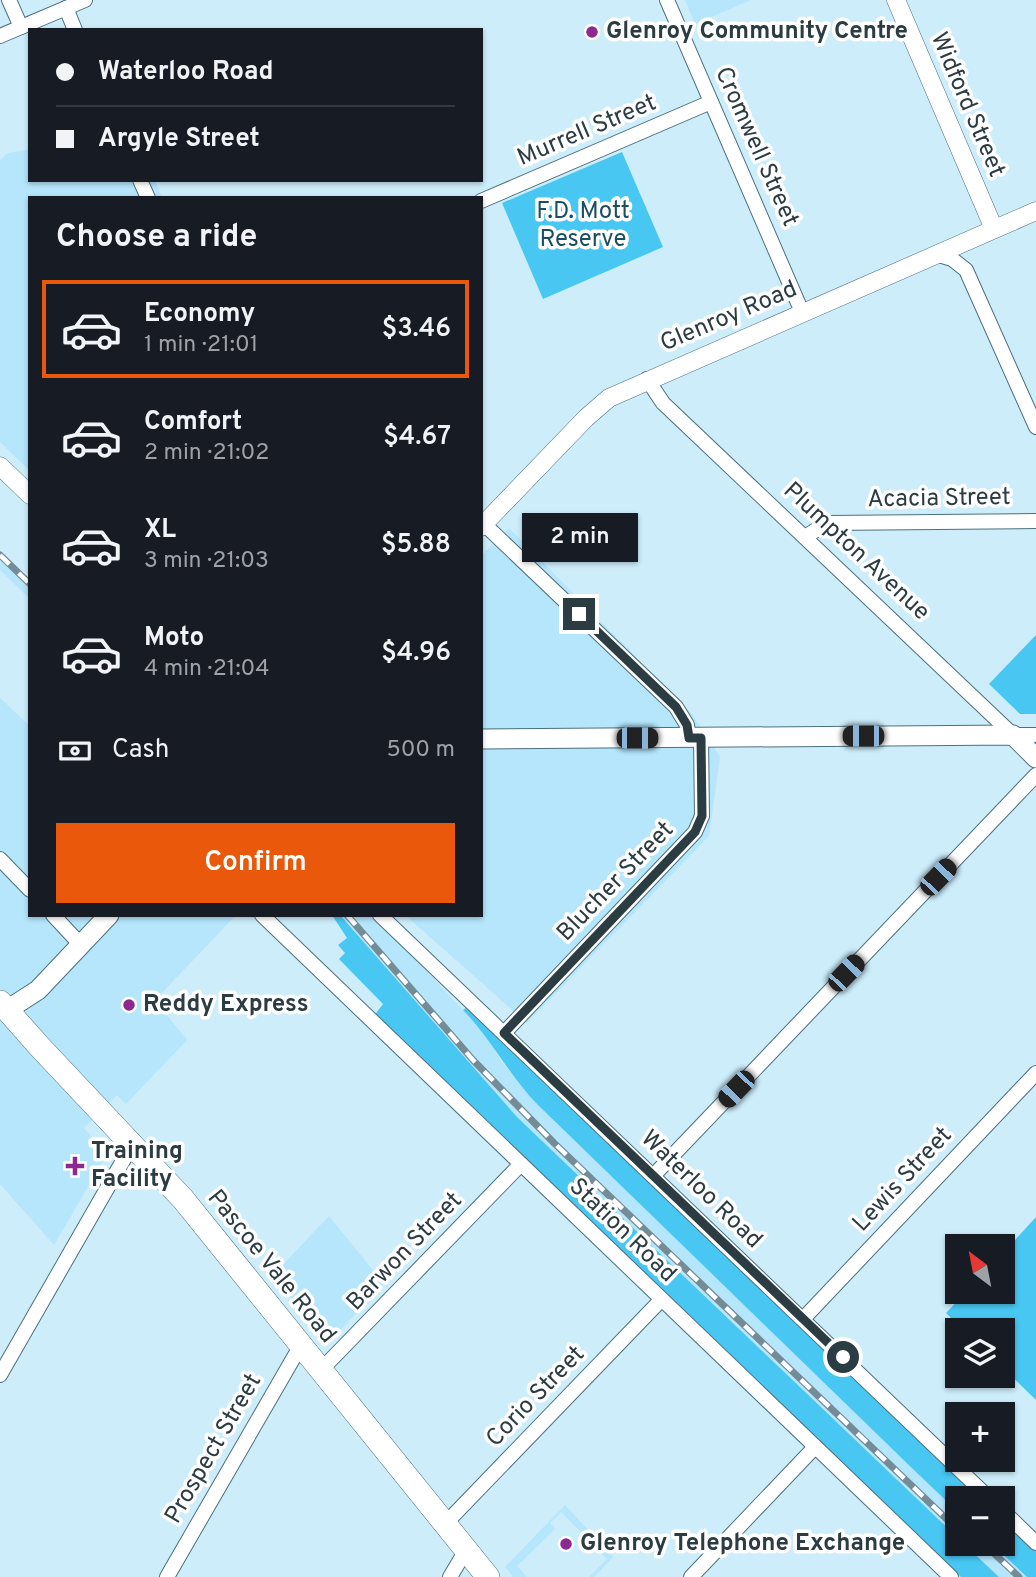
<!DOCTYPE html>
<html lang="en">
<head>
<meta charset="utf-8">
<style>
	:root { --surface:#171b24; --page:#20242c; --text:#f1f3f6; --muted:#9ea1a6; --line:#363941; --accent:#ea580c }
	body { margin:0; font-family:Overpass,sans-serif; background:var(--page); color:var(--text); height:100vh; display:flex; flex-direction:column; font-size:26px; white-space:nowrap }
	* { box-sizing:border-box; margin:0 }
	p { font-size:23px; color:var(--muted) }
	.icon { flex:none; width:38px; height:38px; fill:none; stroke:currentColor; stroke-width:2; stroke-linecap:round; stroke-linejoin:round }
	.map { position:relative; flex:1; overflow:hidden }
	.sheet { position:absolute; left:28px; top:196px; width:455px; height:721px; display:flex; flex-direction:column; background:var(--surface); border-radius:0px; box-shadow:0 2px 5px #0004 }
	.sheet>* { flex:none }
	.top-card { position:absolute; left:28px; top:28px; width:455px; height:154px; border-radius:0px; box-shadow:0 2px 5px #0004; display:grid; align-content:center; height:154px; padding:0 28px; background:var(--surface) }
	.needle { width:46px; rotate:328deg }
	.fabs { position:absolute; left:945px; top:1234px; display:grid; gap:14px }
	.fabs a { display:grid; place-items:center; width:70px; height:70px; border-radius:0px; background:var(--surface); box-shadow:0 2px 5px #0004; font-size:35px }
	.end { position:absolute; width:32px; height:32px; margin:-16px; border:9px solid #2c3c43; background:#fff; box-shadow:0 0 0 4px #fff }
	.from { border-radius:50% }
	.bubble { position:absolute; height:49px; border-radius:0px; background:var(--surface); box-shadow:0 2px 5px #0004; font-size:23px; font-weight:600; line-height:49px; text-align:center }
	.car { position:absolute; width:21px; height:42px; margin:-21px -10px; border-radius:9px; box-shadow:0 0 5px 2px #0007; background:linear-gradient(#222 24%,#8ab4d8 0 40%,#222 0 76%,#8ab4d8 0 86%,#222 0) }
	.top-card b { display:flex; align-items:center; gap:24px; height:66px; font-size:26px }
	.top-card b+b { border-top:2px solid var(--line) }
	.top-card i { width:18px; height:18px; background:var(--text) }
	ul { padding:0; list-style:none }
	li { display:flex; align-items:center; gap:21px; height:98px; margin:0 14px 10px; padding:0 14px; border:4px solid transparent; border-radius:0px }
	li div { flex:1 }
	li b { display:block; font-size:26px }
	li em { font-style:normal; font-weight:600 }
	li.selected { border-color:var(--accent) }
	li>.icon { width:63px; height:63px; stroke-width:1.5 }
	h2 { padding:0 28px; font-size:32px; line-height:84px }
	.pay { display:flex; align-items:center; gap:18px; height:77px; padding:0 28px; font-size:26px }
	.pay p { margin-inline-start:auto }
	.primary-button { display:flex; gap:14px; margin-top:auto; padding:14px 28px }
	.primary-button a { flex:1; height:80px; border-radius:0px; background:var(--accent); color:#fff; font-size:28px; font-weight:600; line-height:80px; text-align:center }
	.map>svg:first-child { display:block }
	.built { fill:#b5e6fb }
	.green { fill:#48c7f3 }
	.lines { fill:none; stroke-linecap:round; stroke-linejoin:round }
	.minor-casing { stroke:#4b707f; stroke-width:16 }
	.tertiary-casing { stroke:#4b707f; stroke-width:19 }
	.secondary-casing { stroke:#4b707f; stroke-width:21 }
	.primary-casing { stroke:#4b707f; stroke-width:24 }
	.minor { stroke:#fff; stroke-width:14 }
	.tertiary { stroke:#fff; stroke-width:18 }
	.secondary { stroke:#fff; stroke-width:19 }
	.primary { stroke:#fff; stroke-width:23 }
	.rail-casing { stroke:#758c97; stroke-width:7 }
	.rail { stroke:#fff; stroke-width:4.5; stroke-dasharray:13; stroke-linecap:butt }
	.route { stroke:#2c3c43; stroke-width:9 }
	.poi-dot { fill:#8d288f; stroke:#fff; stroke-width:2.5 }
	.labels { text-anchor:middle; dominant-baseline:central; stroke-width:7; stroke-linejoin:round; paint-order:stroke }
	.poi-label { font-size:24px; font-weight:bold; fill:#2c3c43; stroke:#fff; text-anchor:start }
	.street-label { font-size:24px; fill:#2c3c43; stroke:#fff }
	.park-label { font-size:24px; fill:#1a4e61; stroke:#fff }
</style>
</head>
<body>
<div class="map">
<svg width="1036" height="1577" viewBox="0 0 1036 1577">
	<rect width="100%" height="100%" fill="#cdedfb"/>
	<g class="built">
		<path d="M685,0h66l-56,24z"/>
		<path d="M30,149v31h125l7,18h-132v273l-30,-29v-282l8,-7z"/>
		<path d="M509,528l183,186 28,43 -11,79 -182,187 -122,-108h76v-359z"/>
		<path d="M0,551l30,29v19l-30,-29z"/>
		<path d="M0,698l30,28v189h206l-81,85 32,40 -61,64 -9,-9 -33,33 18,21 2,10 -50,86 -54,-61z"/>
		<path d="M340,915h34l106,113 22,34 35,42 420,407v26l-440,-420z"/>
		<path d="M329,1216l55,68 -56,59 -55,-68z"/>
		<path d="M565,1505l48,52 -19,20h-5l18,-18 -46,-47 -11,11 5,6 -38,37 10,11h-14l-8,-10z"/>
		<path d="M964,1544h28l35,33h-28z"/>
	</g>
	<g class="green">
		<path d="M622,152l41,95 -120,52 -41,-96z"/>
		<path d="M1036,635v79h-16l-31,-30z"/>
		<path d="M332,915h8l177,202 440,420v7h7l35,33h-38l-588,-560 10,-13 -44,-45 6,-6 -7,-8 9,-7z"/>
		<path d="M467,1007l512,491h-22v13l-42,-40 -378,-367c-28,-29 -46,-65 -74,-94z"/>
		<path d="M1036,1217v183l-33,-32v-38h-40l-17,-17 20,-21h37v-39z"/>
		<path d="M1003,1520l33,31v26h-9l-35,-33h11z"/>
	</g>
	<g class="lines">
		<defs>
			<g id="minor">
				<path d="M9,0l12,27"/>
				<path d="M667,0l135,312"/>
				<path d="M66,8l9,22"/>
				<path d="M0,36l85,-36"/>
				<path d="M140,180l8,18"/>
				<path d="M481,201l230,-99"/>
				<path d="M936,254l16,5 14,11 70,157"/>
				<path d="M647,379l16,24 350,332h23"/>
				<path d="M484,524l192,183 11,18 2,13"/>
				<path d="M805,537l22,-14 209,-2"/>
				<path d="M0,859l30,31"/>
				<path d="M53,915l28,30"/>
				<path d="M262,915l689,662"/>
				<path d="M380,915l609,583"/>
				<path d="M504,1033l191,-201 7,-16 -1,-78"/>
				<path d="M653,1176l383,-401"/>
				<path d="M803,1319l233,-246"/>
				<path d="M321,1370l200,-206"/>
				<path d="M0,1375l132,-230"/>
				<path d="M1003,1511l33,32"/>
				<path d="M445,1524l216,-224"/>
				<path d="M167,1577l134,-232"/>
				<path d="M450,1577l16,-27"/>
				<path d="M691,1577l124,-130"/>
			</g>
			<g id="tertiary">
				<path d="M896,0l98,229"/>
				<path d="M0,466l30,29"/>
				<path d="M481,527l105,-109 23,-20 427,-187"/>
			</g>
			<g id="secondary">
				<path d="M481,739l532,-4 23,23"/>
				<path d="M7,1010l31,-20 71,-75"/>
			</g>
			<path id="primary" d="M0,1002l39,44 144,153 305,378"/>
		</defs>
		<use href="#minor" class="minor-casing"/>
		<use href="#tertiary" class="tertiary-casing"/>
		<use href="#secondary" class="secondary-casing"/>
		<use href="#primary" class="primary-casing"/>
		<use href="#minor" class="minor"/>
		<use href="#tertiary" class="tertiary"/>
		<use href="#secondary" class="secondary"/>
		<use href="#primary" class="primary"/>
		<defs>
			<g id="rail">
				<path d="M0,555l30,29"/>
				<path d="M347,915l126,145 81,83 403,386"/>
				<path d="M984,1544l35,33"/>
			</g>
		</defs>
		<use href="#rail" class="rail-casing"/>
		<use href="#rail" class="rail"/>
	</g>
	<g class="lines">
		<path class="route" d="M579,614l97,93 11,18 2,13h12l1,78 -7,16 -191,201 339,324"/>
	</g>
	<g class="poi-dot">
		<circle cx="592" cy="32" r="7"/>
		<circle cx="129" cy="1005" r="7"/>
		<path d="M71.5 1155.5h7v7h7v7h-7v7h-7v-7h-7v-7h7z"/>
		<circle cx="566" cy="1544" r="7"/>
	</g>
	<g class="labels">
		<g class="poi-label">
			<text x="606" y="32">Glenroy Community Centre</text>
			<text x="143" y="1005">Reddy Express</text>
			<text x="91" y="1152">Training<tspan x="91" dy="28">Facility</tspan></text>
			<text x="580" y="1544">Glenroy Telephone Exchange</text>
		</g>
		<g class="street-label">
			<text transform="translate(967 105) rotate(67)">Widford Street</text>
			<text transform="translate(587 131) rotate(-23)">Murrell Street</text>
			<text transform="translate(756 147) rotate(66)">Cromwell Street</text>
			<text transform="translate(729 317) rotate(-23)">Glenroy Road</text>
			<text transform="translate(939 499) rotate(-1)">Acacia Street</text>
			<text transform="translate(856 552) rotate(43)">Plumpton Avenue</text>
			<text transform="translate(616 882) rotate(-46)">Blucher Street</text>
			<text transform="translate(903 1180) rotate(-47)">Lewis Street</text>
			<text transform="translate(701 1190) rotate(44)">Waterloo Road</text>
			<text transform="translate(622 1231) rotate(44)">Station Road</text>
			<text transform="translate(405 1252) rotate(-46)">Barwon Street</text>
			<text transform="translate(271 1267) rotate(51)">Pascoe Vale Road</text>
			<text transform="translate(536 1397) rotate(-46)">Corio Street</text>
			<text transform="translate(214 1449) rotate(-60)">Prospect Street</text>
		</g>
		<g class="park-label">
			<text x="583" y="212">F.D. Mott<tspan x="583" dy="28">Reserve</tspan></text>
		</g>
	</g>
</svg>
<div class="fabs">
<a><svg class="needle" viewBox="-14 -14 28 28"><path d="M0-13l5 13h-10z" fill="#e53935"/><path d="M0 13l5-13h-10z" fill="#9ea1a6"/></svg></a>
<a><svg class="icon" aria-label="layers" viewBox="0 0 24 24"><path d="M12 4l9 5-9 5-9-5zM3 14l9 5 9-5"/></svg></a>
<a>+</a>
<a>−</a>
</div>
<i class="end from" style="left:843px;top:1357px"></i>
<i class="end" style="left:579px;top:614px"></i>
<div class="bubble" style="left:522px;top:513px;width:116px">2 min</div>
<i class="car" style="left:863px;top:736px;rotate:270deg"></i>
<i class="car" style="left:637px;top:738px;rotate:90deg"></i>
<i class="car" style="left:938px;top:877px;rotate:44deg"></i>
<i class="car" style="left:846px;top:973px;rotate:44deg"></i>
<i class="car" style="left:736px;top:1089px;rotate:224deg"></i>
<div class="top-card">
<b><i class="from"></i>Waterloo Road</b>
<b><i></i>Argyle Street</b>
</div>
<section class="sheet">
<h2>Choose a ride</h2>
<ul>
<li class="selected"><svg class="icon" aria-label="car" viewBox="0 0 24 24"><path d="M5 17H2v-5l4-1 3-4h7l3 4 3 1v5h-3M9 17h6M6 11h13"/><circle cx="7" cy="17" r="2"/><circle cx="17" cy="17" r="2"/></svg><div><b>Economy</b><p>1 min · 21:01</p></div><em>$3.46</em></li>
<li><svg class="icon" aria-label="car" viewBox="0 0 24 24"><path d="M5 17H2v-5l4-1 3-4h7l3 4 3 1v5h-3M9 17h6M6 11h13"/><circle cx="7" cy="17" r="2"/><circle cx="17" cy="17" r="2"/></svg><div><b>Comfort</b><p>2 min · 21:02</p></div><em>$4.67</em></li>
<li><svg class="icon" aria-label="car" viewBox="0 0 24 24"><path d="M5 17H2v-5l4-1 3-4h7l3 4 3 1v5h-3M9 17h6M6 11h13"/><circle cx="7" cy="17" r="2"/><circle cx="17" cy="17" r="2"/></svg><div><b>XL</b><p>3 min · 21:03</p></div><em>$5.88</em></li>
<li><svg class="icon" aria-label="car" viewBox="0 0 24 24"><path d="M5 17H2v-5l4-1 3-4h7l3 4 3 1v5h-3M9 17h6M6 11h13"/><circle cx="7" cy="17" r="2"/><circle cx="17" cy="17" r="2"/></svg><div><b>Moto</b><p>4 min · 21:04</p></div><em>$4.96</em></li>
</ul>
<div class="pay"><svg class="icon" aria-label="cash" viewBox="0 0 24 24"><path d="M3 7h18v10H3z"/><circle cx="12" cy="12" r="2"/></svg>Cash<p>500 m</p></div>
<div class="primary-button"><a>Confirm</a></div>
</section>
</div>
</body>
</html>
